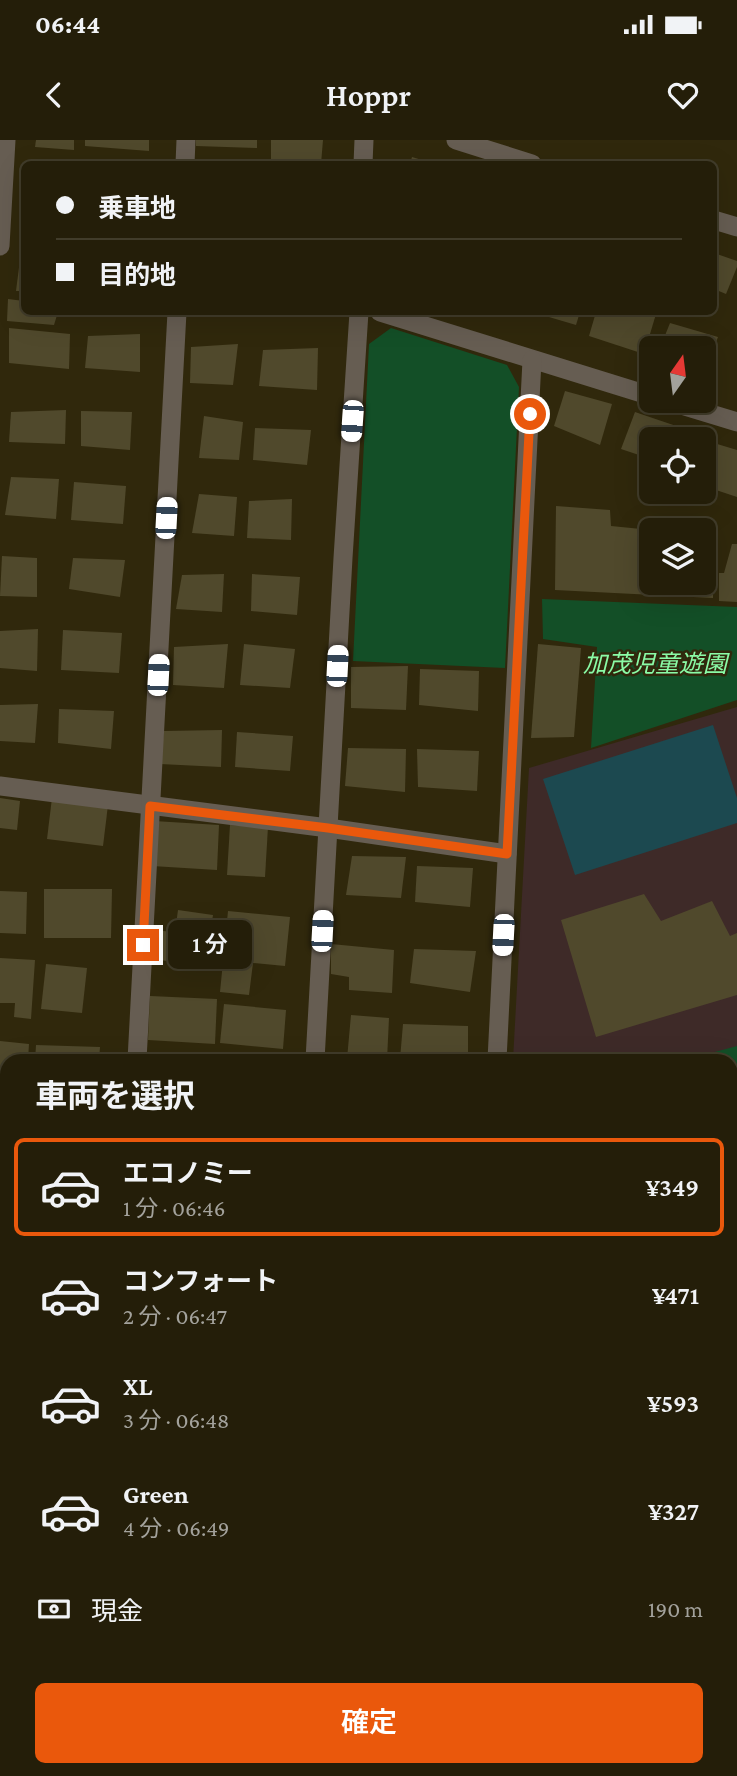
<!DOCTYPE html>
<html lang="ja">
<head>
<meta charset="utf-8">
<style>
	:root { --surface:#241e09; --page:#302b17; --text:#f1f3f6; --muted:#a3a29c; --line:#413c2a; --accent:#ea580c }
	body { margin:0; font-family:"Crimson Pro","Noto Sans JP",serif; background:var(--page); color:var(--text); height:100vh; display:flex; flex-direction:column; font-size:26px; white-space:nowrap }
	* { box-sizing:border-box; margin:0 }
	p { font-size:23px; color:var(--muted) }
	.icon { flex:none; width:38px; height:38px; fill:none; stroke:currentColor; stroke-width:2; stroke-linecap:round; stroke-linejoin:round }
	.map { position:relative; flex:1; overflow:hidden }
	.side { position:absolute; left:0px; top:914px; width:738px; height:723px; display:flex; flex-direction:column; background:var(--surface); border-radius:21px 21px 0 0; box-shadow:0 7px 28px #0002,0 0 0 2px var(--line) }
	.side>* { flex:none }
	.banner { position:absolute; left:21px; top:21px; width:696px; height:154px; border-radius:10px; box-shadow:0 7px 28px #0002,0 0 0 2px var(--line); display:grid; align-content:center; height:154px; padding:0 35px; background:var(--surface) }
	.needle { width:46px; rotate:14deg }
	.controls { position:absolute; left:639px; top:196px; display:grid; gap:14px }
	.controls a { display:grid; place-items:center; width:77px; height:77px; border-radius:10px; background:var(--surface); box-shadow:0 7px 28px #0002,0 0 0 2px var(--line); font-size:35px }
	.end { position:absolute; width:32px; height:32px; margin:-16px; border:9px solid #ea580c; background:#fff; box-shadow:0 0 0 4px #fff }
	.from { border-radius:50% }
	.bubble { position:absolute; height:49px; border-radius:10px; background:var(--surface); box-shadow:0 7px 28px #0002,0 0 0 2px var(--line); font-size:23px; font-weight:600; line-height:49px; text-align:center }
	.car { position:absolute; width:21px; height:42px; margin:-21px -10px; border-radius:9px; box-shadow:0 0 5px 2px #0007; background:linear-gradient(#fff 24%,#345 0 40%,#fff 0 76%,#345 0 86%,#fff 0) }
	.banner b { display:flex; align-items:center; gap:24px; height:66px; font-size:26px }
	.banner b+b { border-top:2px solid var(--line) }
	.banner i { width:18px; height:18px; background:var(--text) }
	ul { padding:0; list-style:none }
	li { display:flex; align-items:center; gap:21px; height:98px; margin:0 14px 10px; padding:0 21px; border:4px solid transparent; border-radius:10px }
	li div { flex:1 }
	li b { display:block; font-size:26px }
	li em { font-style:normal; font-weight:600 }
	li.current { border-color:var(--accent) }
	li>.icon { width:63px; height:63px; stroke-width:1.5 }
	h2 { padding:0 35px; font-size:32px; line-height:84px }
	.pay { display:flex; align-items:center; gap:18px; height:77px; padding:0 35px; font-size:26px }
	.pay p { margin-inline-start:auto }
	.cta { display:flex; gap:14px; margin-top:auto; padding:14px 35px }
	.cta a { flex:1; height:80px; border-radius:10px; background:var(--accent); color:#fff; font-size:28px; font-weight:600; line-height:80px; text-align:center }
	.status { display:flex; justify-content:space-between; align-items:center; height:49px; padding:0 35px; background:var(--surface); direction:ltr }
	.status svg { height:19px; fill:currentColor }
	header { display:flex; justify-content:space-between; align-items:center; height:91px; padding:0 35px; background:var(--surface); font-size:32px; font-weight:600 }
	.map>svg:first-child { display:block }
	.education { fill:#3e2a28 }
	.green { fill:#134f27 }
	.water { fill:#1c4950 }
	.building { fill:#50492c }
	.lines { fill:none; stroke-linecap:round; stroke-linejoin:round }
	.minor { stroke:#665d52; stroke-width:19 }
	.tertiary { stroke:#665d52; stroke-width:19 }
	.route { stroke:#ea580c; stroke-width:9 }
	.labels { text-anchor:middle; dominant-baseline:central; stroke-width:5; stroke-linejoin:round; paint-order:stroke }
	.park-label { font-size:24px; font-style:italic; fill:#8afba6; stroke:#30280c }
</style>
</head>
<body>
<div class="status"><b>06:44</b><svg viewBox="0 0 49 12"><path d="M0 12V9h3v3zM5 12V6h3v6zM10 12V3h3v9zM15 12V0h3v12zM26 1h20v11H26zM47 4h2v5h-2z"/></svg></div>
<header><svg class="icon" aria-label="back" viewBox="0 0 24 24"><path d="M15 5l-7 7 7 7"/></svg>Hoppr<svg class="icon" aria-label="heart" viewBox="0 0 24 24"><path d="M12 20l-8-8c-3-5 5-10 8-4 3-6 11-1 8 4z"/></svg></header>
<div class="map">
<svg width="737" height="1636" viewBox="0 0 737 1636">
	<rect width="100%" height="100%" fill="#30280c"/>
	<g class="education">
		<path d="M737,567v942h-5v-589h-219l16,-292z"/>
		<path d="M569,1629h51l55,7h-107z"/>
	</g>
	<g class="green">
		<path d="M391,188l116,37 12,22 -14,281 -152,-7 16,-317z"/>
		<path d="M542,459l195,8v93l-146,48 6,-101 -54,-8z"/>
		<path d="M737,906v497h-5v-483h-21v-7z"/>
	</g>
	<path class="water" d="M713,585l24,73v25l-162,52 -32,-96z"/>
	<g class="building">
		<path d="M36,0h38v10l-39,-3z"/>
		<path d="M85,0h64v11l-64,-5z"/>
		<path d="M196,0h61v8l-61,-2z"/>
		<path d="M271,0h52l-2,24 -50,-4z"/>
		<path d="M412,17l23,7h-25z"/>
		<path d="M23,51l1,29h-5z"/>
		<path d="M21,112h3v39h-8z"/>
		<path d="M714,113l23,8v6l-11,27 -12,-5z"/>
		<path d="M8,159l16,2v11h34l-4,13 -47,-4z"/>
		<path d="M277,172h33v5l-34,-4z"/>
		<path d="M532,172h48l-4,13z"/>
		<path d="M596,172h53l7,2 -12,40 -55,-18z"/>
		<path d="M670,183l48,14 -14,37v-26h-44z"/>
		<path d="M9,188l61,6 -1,35 -60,-6z"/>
		<path d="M140,194v38l-55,-4 3,-32z"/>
		<path d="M238,204l-5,41 -43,-2 1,-36z"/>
		<path d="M318,208l-1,42 -58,-4 4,-36z"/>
		<path d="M565,251l47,13 -12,41 -46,-19z"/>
		<path d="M66,270l-1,34 -56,-2 2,-30z"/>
		<path d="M81,271l51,1 -2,38 -49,-4z"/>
		<path d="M635,272l53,18 -3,9h-34v20l-30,-10z"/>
		<path d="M204,276l39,6 -4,38 -40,-2z"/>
		<path d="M255,288l56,2 -4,35 -54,-5z"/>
		<path d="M704,300l33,10v47l-33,-11z"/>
		<path d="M11,337l48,2 -3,40 -51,-4z"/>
		<path d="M74,342l52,4 -3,38 -52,-4z"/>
		<path d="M199,354l38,3 -3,39 -42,-3z"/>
		<path d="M292,359l-1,41 -44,-2 2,-37z"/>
		<path d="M556,366l54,4 1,16 40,4v53h53v-47l9,1v61l-158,-8z"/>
		<path d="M732,404h5v58l-18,-1v-28h5z"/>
		<path d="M2,416l35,2v39l-37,-1z"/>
		<path d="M73,418l52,2 -5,37 -51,-8z"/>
		<path d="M224,434l-2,38 -46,-3 6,-34z"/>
		<path d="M252,434l48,3 -3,38 -46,-4z"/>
		<path d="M38,489l-1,42 -37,-3v-37z"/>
		<path d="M63,490l59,3 -3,40 -58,-3z"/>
		<path d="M228,504l-4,44 -51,-3 1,-38z"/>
		<path d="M244,504l51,5 -5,39 -50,-3z"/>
		<path d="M538,504l43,4 -7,89 -43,1z"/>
		<path d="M408,526l-2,44 -55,-2v-41z"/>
		<path d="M420,529l59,2 -1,40 -59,-6z"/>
		<path d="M38,564l-3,39 -35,-2v-36z"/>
		<path d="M59,569l55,2 -3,38 -53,-6z"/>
		<path d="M222,590l-1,37 -61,-3 4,-33z"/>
		<path d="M237,592l56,4 -3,35 -55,-4z"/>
		<path d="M348,608l58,1 -1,43 -60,-6z"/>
		<path d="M417,609l62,2 -2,40 -59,-4z"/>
		<path d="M0,658l20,3 -3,29 -17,-2z"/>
		<path d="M52,658l56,7 -5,41 -56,-7z"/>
		<path d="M154,681l65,4 -2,45 -65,-4z"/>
		<path d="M230,685l38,2 -3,50 -38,-2z"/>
		<path d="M352,716l54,1 -5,41 -55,-3z"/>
		<path d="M417,726l56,2 -3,39 -55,-5z"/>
		<path d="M44,749h68l-1,49h-67z"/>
		<path d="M0,751l27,1 -1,42 -26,-1z"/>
		<path d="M644,754l17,27 51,-20 18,35 7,-3v62l-141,42 -35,-117z"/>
		<path d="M178,770l35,5 -8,51 -46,-6 4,-29 12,1z"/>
		<path d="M228,771l62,6 -5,49 -32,-3 -4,32 -29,-3z"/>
		<path d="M331,804l63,6 -2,43 -43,-3v-13l-18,-3z"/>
		<path d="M414,809l62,2 -6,41 -60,-9z"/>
		<path d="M0,818l35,2 -4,59 -17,-2 1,-14h-15z"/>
		<path d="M46,824l41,4 -5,45 -41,-4z"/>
		<path d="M150,856l67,3 -2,45 -67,-4z"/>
		<path d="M224,864l62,6 -3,39 -63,-6z"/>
		<path d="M351,875l38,3 -2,42 -40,-1z"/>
		<path d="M403,884l65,2v34l-68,-1z"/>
		<path d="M0,901l29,3 -1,16h-21v24h-7z"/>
		<path d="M36,905l64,2 -1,13h-64z"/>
		<path d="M0,976l7,1v52l-7,-1z"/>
		<path d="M0,1057l7,1v43h-7z"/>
		<rect x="0" y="1126" width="7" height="45"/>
		<path d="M0,1289h7v35l-7,-1z"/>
		<path d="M1,1574h6v50l-7,-1z"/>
		<path d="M361,1629h78l-1,7h-78z"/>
		<path d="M465,1629h99l-1,7h-99z"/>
	</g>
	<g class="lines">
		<g class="minor">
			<path d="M456,0l76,24"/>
			<path d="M185,24l1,-24"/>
			<path d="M363,24l1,-24"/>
			<path d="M714,80l23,7"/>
			<path d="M0,106l6,-106"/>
			<path d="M380,172l271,84"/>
			<path d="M668,261l69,21"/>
			<path d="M0,646l328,42 179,26"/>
			<path d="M137,920l40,-748"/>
			<path d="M315,920l28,-502 16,-246"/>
			<path d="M497,920l35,-700"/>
			<path d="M0,1365h7"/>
		</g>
		<g class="tertiary">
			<path d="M0,1510h7"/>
			<path d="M732,1547l5,1"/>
		</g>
	</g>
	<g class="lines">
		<path class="route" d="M143,805l7,-139 178,22 179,26 23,-440"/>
	</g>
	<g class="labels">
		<g class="park-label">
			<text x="655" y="523">加茂児童遊園</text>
		</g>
	</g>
</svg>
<div class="controls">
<a><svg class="needle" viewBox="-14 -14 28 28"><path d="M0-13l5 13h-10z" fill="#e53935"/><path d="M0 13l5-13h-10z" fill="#a3a29c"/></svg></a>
<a><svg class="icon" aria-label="locate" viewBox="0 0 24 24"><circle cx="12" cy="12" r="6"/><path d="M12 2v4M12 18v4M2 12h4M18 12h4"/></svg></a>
<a><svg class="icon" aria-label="layers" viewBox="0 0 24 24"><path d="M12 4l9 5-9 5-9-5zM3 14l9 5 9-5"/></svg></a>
</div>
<i class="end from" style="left:530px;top:274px"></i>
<i class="end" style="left:143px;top:805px"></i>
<div class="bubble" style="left:168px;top:780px;width:84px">1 分</div>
<i class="car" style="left:352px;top:281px;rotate:184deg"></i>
<i class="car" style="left:166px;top:378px;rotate:3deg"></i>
<i class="car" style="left:337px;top:526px;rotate:3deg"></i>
<i class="car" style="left:158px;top:535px;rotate:3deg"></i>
<i class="car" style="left:322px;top:791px;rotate:3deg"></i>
<i class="car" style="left:503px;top:795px;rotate:183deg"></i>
<div class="banner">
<b><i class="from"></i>乗車地</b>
<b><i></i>目的地</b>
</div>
<section class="side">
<h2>車両を選択</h2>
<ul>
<li class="current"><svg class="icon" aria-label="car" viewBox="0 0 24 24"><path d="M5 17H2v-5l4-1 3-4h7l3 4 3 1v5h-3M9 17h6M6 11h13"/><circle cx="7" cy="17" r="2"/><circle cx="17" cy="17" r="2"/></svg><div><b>エコノミー</b><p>1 分 · 06:46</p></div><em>¥349</em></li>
<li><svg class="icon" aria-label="car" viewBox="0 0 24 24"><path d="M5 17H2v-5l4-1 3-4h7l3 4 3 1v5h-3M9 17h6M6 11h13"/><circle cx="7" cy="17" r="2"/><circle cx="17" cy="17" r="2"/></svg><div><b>コンフォート</b><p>2 分 · 06:47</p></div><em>¥471</em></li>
<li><svg class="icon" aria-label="car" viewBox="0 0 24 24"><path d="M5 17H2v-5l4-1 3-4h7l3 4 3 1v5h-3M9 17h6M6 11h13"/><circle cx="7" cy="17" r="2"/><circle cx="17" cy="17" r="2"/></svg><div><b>XL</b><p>3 分 · 06:48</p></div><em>¥593</em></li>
<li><svg class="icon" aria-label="car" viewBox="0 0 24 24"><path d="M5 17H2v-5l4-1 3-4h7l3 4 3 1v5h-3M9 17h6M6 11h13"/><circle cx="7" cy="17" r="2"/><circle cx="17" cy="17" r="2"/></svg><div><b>Green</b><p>4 分 · 06:49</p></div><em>¥327</em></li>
</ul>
<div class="pay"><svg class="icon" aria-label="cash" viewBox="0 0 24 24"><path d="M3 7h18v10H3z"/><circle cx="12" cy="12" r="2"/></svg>現金<p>190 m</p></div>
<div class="cta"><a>確定</a></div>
</section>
</div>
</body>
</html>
